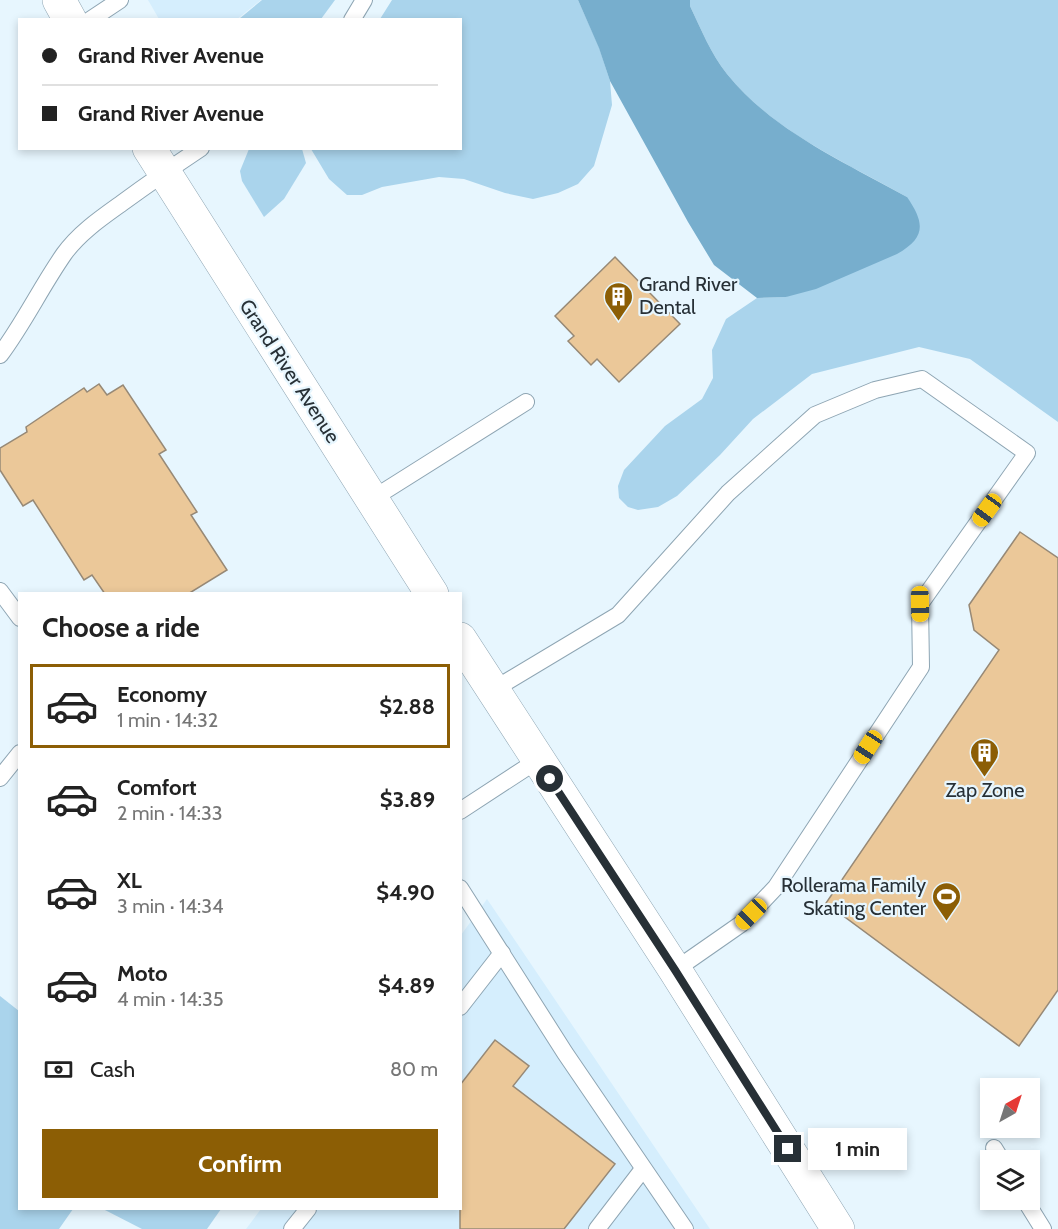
<!DOCTYPE html>
<html lang="en">
<head>
<meta charset="utf-8">
<style>
	:root { --surface:#fff; --page:#f2f2f2; --text:#222; --muted:#767676; --line:#e0e0e0; --accent:#8c5e05 }
	body { margin:0; font-family:Cabin,sans-serif; background:var(--page); color:var(--text); height:100vh; display:flex; flex-direction:column; font-size:22px; white-space:nowrap }
	* { box-sizing:border-box; margin:0 }
	p { font-size:20px; color:var(--muted) }
	.icon { flex:none; width:33px; height:33px; fill:none; stroke:currentColor; stroke-width:2; stroke-linecap:round; stroke-linejoin:round }
	.map { position:relative; flex:1; overflow:hidden }
	.details { position:absolute; left:18px; top:592px; width:444px; height:618px; display:flex; flex-direction:column; background:var(--surface); border-radius:0px; box-shadow:0 3px 9px #0003 }
	.details>* { flex:none }
	.top-card { position:absolute; left:18px; top:18px; width:444px; height:132px; border-radius:0px; box-shadow:0 3px 9px #0003; display:grid; align-content:center; height:132px; padding:0 24px; background:var(--surface) }
	.needle { width:39px; rotate:39deg }
	.buttons { position:absolute; left:980px; top:1078px; display:grid; gap:12px }
	.buttons a { display:grid; place-items:center; width:60px; height:60px; border-radius:0px; background:var(--surface); box-shadow:0 3px 9px #0003; font-size:30px }
	.end { position:absolute; width:27px; height:27px; margin:-14px; border:8px solid #273036; background:#fff; box-shadow:0 0 0 3px #fff }
	.from { border-radius:50% }
	.bubble { position:absolute; height:42px; border-radius:0px; background:var(--surface); box-shadow:0 3px 9px #0003; font-size:20px; font-weight:700; line-height:42px; text-align:center }
	.car { position:absolute; width:18px; height:36px; margin:-18px -9px; border-radius:8px; box-shadow:0 0 4px 2px #0007; background:linear-gradient(#f5c518 24%,#345 0 40%,#f5c518 0 76%,#345 0 86%,#f5c518 0) }
	.top-card b { display:flex; align-items:center; gap:21px; height:57px; font-size:22px }
	.top-card b+b { border-top:2px solid var(--line) }
	.top-card i { width:15px; height:15px; background:var(--text) }
	ul { padding:0; list-style:none }
	li { display:flex; align-items:center; gap:18px; height:84px; margin:0 12px 9px; padding:0 12px; border:3px solid transparent; border-radius:0px }
	li div { flex:1 }
	li b { display:block; font-size:22px }
	li em { font-style:normal; font-weight:700 }
	li.current { border-color:var(--accent) }
	li>.icon { width:54px; height:54px; stroke-width:1.5 }
	h2 { padding:0 24px; font-size:27px; line-height:72px }
	.pay { display:flex; align-items:center; gap:15px; height:66px; padding:0 24px; font-size:22px }
	.pay p { margin-inline-start:auto }
	.action { display:flex; gap:12px; margin-top:auto; padding:12px 24px }
	.action a { flex:1; height:69px; border-radius:0px; background:var(--accent); color:#fff; font-size:24px; font-weight:700; line-height:69px; text-align:center }
	.map>svg:first-child { display:block }
	.built { fill:#d5eefd }
	.green { fill:#aad4ec }
	.water { fill:#77aecd }
	.building { fill:#ebc899; stroke:#978976; stroke-width:1.5 }
	.lines { fill:none; stroke-linecap:round; stroke-linejoin:round }
	.lane-casing { stroke:#8ea5b3; stroke-width:18 }
	.secondary-casing { stroke:#8ea5b3; stroke-width:34 }
	.lane { stroke:#fff; stroke-width:16 }
	.secondary { stroke:#fff; stroke-width:33 }
	.route { stroke:#273036; stroke-width:8 }
	.labels { text-anchor:middle; dominant-baseline:central; stroke-width:4.5; stroke-linejoin:round; paint-order:stroke }
	.poi-label { font-size:20px; fill:#273036; stroke:#e7f6fe; text-anchor:start }
	.street-label { font-size:20px; fill:#273036; stroke:#e7f6fe }
</style>
</head>
<body>
<div class="map">
<svg width="1058" height="1229" viewBox="0 0 1058 1229">
	<rect width="100%" height="100%" fill="#e7f6fe"/>
	<g class="built">
		<path d="M148,0h113l-25,20 -77,-1z"/>
		<path d="M487,899l223,330h-464l15,-20h199l1,-274z"/>
	</g>
	<g class="green">
		<path d="M262,0h73l-14,19h-82z"/>
		<path d="M392,0h186l21,47 11,34 2,24 -18,61 -16,18 -20,9 -25,6 -28,-6 -41,-14 -25,-2 -57,10 -20,8h-15l-18,-16 -18,-30 149,-1v-128l-80,-1z"/>
		<path d="M690,0h368v422l-88,-63 -51,-12 -107,27 -59,45 -33,36 -43,41 -19,11 -20,3 -10,-3 -9,-9 -1,-12 6,-16 41,-44 37,-27 11,-21 -1,-28 14,-31 31,-21 29,-1 121,-100c-62,-35 -135,-66 -180,-123 -16,-20 -26,-45 -37,-68z"/>
		<path d="M249,149h53l4,14 -22,36 -20,18 -22,-36 -2,-10z"/>
		<path d="M0,996l19,15 1,198h53l-14,20h-59z"/>
		<path d="M103,1209h118l-14,20h-65z"/>
	</g>
	<path class="water" d="M578,0h112v6c11,23 21,48 37,68 46,57 117,88 180,123 18,26 19,41 -10,57l-81,35 -30,8 -29,1 -43,-33 -26,-43 -78,-141 -11,-33z"/>
	<g class="building">
		<path d="M615,257l65,67 -61,58 -22,-23 -6,6 -23,-24 6,-5 -19,-20z"/>
		<path d="M99,384l8,11 16,-10 43,65 -7,4 38,58 -6,3 36,55 -39,24h-83l-13,-19 -8,5 -51,-80 -10,6 -23,-36v-22l27,-16 -1,-5 58,-39 3,4z"/>
		<path d="M1020,532l38,26v432l-39,56 -193,-143 173,-253 -25,-20 -5,-25z"/>
		<path d="M495,1040l34,26 -16,20 102,78 -51,65h-104v-144z"/>
	</g>
	<g class="lines">
		<defs>
			<g id="lane">
				<path d="M90,20l30,-20"/>
				<path d="M352,20l12,-20"/>
				<path d="M0,355c24,-32 41,-68 64,-101 15,-21 37,-36 58,-51 26,-19 52,-37 79,-55"/>
				<path d="M372,499l154,-97"/>
				<path d="M0,591l20,27"/>
				<path d="M493,690l125,-75 110,-122 87,-78 60,-25 47,-11 105,74 -107,151 1,63 -145,220 -35,37 -66,46"/>
				<path d="M0,778l20,-25"/>
				<path d="M460,811l78,-51"/>
				<path d="M460,888l105,165 120,176"/>
				<path d="M460,1007l42,-54"/>
				<path d="M994,1148l8,13"/>
				<path d="M1025,1200l18,29"/>
				<path d="M292,1229l16,-20"/>
				<path d="M597,1229l46,-60"/>
			</g>
			<g id="secondary">
				<path d="M59,0l11,20"/>
				<path d="M149,148l283,446"/>
				<path d="M460,639l215,331 163,259"/>
			</g>
		</defs>
		<use href="#lane" class="lane-casing"/>
		<use href="#secondary" class="secondary-casing"/>
		<use href="#lane" class="lane"/>
		<use href="#secondary" class="secondary"/>
	</g>
	<g class="lines">
		<path class="route" d="M550,779l125,191 113,179"/>
	</g>
	<defs>
		<symbol id="building-pin" viewBox="-11 -11 22 30"><path d="M0 17L-7.5 6A9.5 9.5 0 1 1 7.5 6Z" fill="#8c5e05" stroke="#e7f6fe"/><path d="M-4-6H4V6H1V3H-1V6H-4ZM-2.5-4.3h1.7v1.8h-1.7ZM.8-4.3h1.7v1.8H.8ZM-2.5-1h1.7V.8h-1.7ZM.8-1h1.7V.8H.8Z" fill="#fff"/></symbol>
		<symbol id="stadium-pin" viewBox="-11 -11 22 30"><path d="M0 17L-7.5 6A9.5 9.5 0 1 1 7.5 6Z" fill="#8c5e05" stroke="#e7f6fe"/><path d="M0-5a6.5 5 0 1 0 0 10a6.5 5 0 1 0 0-10ZM-3.5-1.8h7v3.6h-7Z" fill="#fff"/></symbol>
	</defs>
	<g fill-rule="evenodd">
		<use href="#building-pin" x="602" y="280" width="33" height="45"/>
		<use href="#building-pin" x="968" y="736" width="33" height="45"/>
		<use href="#stadium-pin" x="930" y="880" width="33" height="45"/>
	</g>
	<g class="labels">
		<g class="poi-label">
			<text x="639" y="284">Grand River<tspan x="639" dy="23">Dental</tspan></text>
			<text x="985" y="790" text-anchor="middle">Zap Zone</text>
			<text x="926" y="885" text-anchor="end">Rollerama Family<tspan x="926" dy="23">Skating Center</tspan></text>
		</g>
		<g class="street-label">
			<text transform="translate(290 371) rotate(57)">Grand River Avenue</text>
		</g>
	</g>
</svg>
<div class="buttons">
<a><svg class="needle" viewBox="-14 -14 28 28"><path d="M0-13l5 13h-10z" fill="#e53935"/><path d="M0 13l5-13h-10z" fill="#767676"/></svg></a>
<a><svg class="icon" aria-label="layers" viewBox="0 0 24 24"><path d="M12 4l9 5-9 5-9-5zM3 14l9 5 9-5"/></svg></a>
</div>
<i class="end from" style="left:550px;top:779px"></i>
<i class="end" style="left:788px;top:1149px"></i>
<div class="bubble" style="left:808px;top:1128px;width:99px">1 min</div>
<i class="car" style="left:987px;top:510px;rotate:216deg"></i>
<i class="car" style="left:920px;top:604px;rotate:179deg"></i>
<i class="car" style="left:868px;top:747px;rotate:213deg"></i>
<i class="car" style="left:751px;top:914px;rotate:225deg"></i>
<div class="top-card">
<b><i class="from"></i>Grand River Avenue</b>
<b><i></i>Grand River Avenue</b>
</div>
<section class="details">
<h2>Choose a ride</h2>
<ul>
<li class="current"><svg class="icon" aria-label="car" viewBox="0 0 24 24"><path d="M5 17H2v-5l4-1 3-4h7l3 4 3 1v5h-3M9 17h6M6 11h13"/><circle cx="7" cy="17" r="2"/><circle cx="17" cy="17" r="2"/></svg><div><b>Economy</b><p>1 min · 14:32</p></div><em>$2.88</em></li>
<li><svg class="icon" aria-label="car" viewBox="0 0 24 24"><path d="M5 17H2v-5l4-1 3-4h7l3 4 3 1v5h-3M9 17h6M6 11h13"/><circle cx="7" cy="17" r="2"/><circle cx="17" cy="17" r="2"/></svg><div><b>Comfort</b><p>2 min · 14:33</p></div><em>$3.89</em></li>
<li><svg class="icon" aria-label="car" viewBox="0 0 24 24"><path d="M5 17H2v-5l4-1 3-4h7l3 4 3 1v5h-3M9 17h6M6 11h13"/><circle cx="7" cy="17" r="2"/><circle cx="17" cy="17" r="2"/></svg><div><b>XL</b><p>3 min · 14:34</p></div><em>$4.90</em></li>
<li><svg class="icon" aria-label="car" viewBox="0 0 24 24"><path d="M5 17H2v-5l4-1 3-4h7l3 4 3 1v5h-3M9 17h6M6 11h13"/><circle cx="7" cy="17" r="2"/><circle cx="17" cy="17" r="2"/></svg><div><b>Moto</b><p>4 min · 14:35</p></div><em>$4.89</em></li>
</ul>
<div class="pay"><svg class="icon" aria-label="cash" viewBox="0 0 24 24"><path d="M3 7h18v10H3z"/><circle cx="12" cy="12" r="2"/></svg>Cash<p>80 m</p></div>
<div class="action"><a>Confirm</a></div>
</section>
</div>
</body>
</html>
